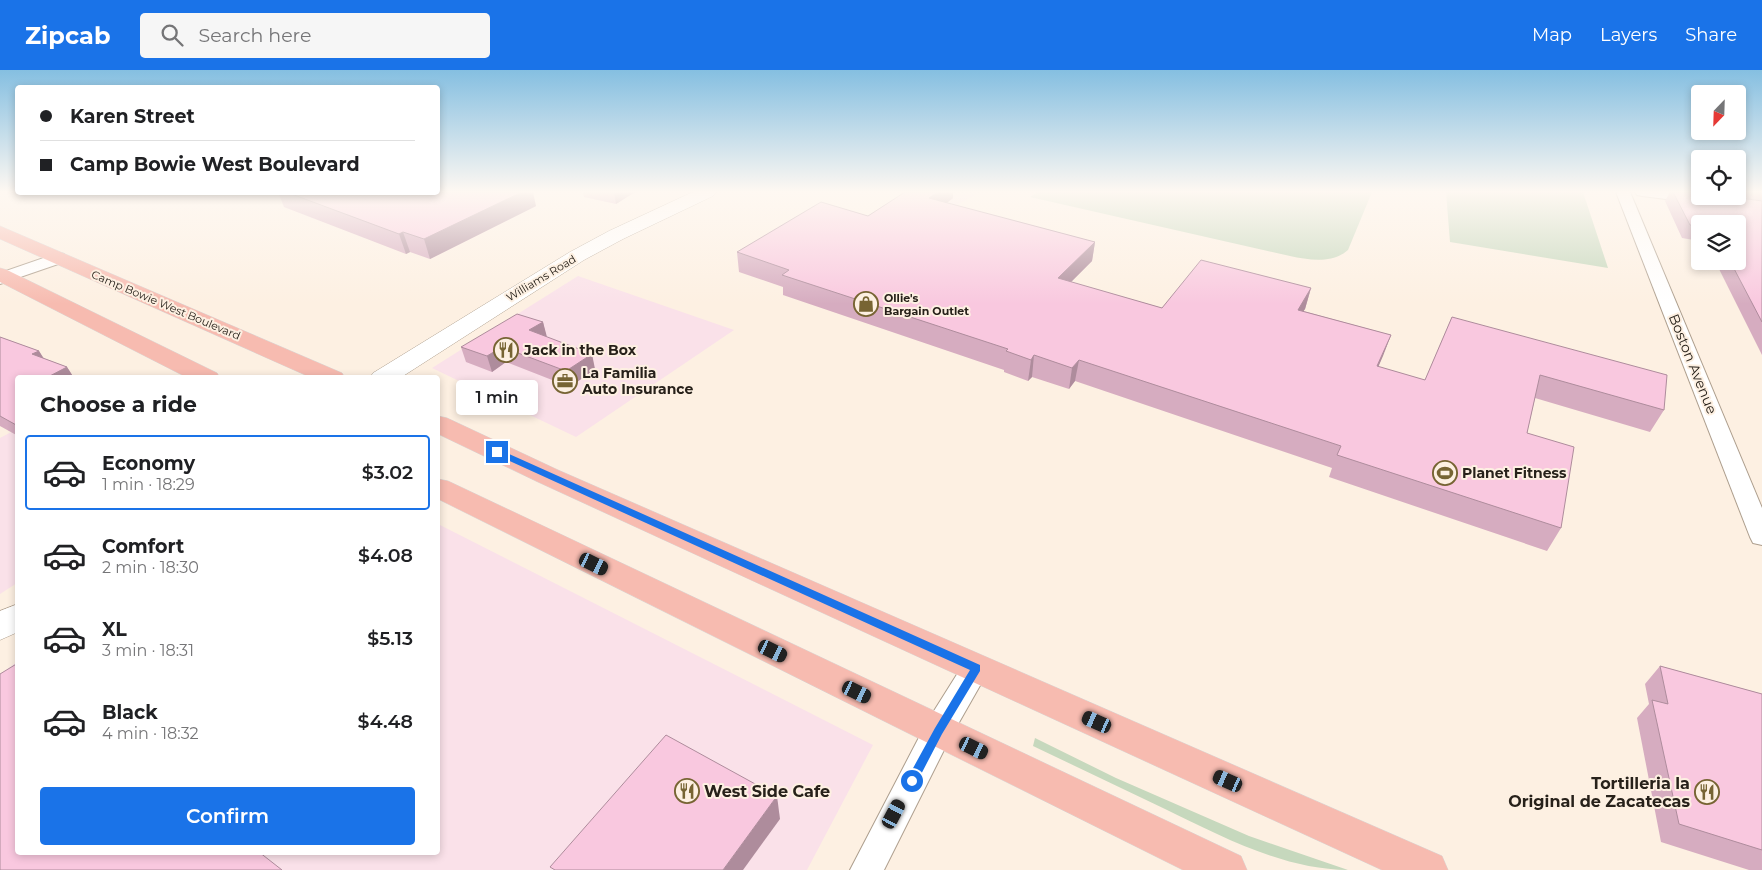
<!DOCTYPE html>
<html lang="en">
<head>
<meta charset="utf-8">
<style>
	:root { --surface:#fff; --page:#f6f6f6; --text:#202124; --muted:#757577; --line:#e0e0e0; --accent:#1a73e8 }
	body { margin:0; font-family:Montserrat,sans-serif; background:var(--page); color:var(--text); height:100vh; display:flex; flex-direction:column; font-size:19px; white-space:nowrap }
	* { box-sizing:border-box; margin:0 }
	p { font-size:16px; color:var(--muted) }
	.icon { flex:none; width:28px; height:28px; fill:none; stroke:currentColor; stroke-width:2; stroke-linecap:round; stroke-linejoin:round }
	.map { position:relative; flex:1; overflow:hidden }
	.details { position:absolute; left:15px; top:305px; width:425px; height:480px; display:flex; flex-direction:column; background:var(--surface); border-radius:5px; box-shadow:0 2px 8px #0003 }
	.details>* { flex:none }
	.top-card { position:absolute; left:15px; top:15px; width:425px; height:110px; border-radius:5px; box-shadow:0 2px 8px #0003; display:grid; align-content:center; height:110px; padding:0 25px; background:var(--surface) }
	.needle { width:32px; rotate:203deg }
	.controls { position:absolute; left:1691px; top:15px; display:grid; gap:10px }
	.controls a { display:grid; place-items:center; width:55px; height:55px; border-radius:5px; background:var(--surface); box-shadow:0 2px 8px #0003; font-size:25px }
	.end { position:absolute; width:22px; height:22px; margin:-11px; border:6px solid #1a73e8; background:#fff; box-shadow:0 0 0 2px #fff }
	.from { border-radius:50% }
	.bubble { position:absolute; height:35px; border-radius:5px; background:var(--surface); box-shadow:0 2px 8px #0003; font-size:16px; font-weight:600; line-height:35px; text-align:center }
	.car { position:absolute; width:15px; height:30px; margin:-15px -8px; border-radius:6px; box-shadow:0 0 4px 1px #0007; background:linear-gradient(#222 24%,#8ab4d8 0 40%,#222 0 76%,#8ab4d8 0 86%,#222 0) }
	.top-card b { display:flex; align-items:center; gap:18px; height:48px; font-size:19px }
	.top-card b+b { border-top:1px solid var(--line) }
	.top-card i { width:12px; height:12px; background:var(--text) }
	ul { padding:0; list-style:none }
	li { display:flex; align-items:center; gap:15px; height:75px; margin:0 10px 8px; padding:0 15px; border:2px solid transparent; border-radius:5px }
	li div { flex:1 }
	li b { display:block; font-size:19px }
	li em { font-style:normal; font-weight:600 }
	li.selected { border-color:var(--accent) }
	li>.icon { width:45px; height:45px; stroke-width:1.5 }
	h2 { padding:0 25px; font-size:22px; line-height:60px }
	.button { display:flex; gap:10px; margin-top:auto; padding:10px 25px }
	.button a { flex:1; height:58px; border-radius:5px; background:var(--accent); color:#fff; font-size:20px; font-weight:600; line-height:58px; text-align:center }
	header { display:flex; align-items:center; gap:30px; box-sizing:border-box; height:70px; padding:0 25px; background:var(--accent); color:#fff }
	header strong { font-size:24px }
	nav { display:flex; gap:28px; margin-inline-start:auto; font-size:18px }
	.search { width:350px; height:45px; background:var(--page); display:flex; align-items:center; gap:12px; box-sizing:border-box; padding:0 18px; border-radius:5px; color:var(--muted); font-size:19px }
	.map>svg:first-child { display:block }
	.commercial { fill:#fae1e9 }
	.green { fill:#c6d8bd }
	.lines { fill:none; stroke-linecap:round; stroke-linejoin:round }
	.minor-casing { stroke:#ad9e8d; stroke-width:2 }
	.tertiary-casing { stroke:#ad9e8d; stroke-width:1 }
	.primary-casing { stroke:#d8d7d6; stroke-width:1 }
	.minor { fill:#fff; fill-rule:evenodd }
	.tertiary { fill:#fff; fill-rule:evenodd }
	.primary { fill:#f7bbb0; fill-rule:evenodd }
	.wall { fill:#d6acc0 }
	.shaded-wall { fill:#ae8c9c }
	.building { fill:#f9c8df; stroke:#ae8c9c }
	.route { fill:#1a73e8 }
	.labels { text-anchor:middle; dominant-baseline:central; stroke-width:4; stroke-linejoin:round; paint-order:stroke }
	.far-street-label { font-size:11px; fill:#27211a; stroke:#fdf0e2 }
	.far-poi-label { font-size:11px; font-weight:bold; fill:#27211a; stroke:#fdf0e2; text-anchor:start }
	.poi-label { font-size:14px; font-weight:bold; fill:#27211a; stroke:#fdf0e2; text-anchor:start }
	.street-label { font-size:14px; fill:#27211a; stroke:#fdf0e2 }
	.near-poi-label { font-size:16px; font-weight:bold; fill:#27211a; stroke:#fdf0e2; text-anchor:end }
</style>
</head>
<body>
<header>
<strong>Zipcab</strong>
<div class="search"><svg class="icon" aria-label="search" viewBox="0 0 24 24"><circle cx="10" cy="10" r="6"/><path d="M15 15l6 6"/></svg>Search here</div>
<nav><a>Map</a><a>Layers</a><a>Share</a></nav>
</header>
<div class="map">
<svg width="1762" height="800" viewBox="0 0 1762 800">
	<rect width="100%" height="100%" fill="#fdf0e2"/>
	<g class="commercial">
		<path d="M901,122h79l-25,14z"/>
		<path d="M578,206l156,54 -158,107 -144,-69z"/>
		<path d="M17,359v154l-17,11v-156z"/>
		<path d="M438,454l435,221 -66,125h-807v-196l17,-12 1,190h420z"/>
	</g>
	<g class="green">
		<path d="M1038,122h334l-24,58c-16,14 -39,10 -58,6l-260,-59z"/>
		<path d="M1446,122h137l25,76 -158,-26z"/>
		<path d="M1035,668l81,40 133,58 99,34c-64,0 -127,-34 -183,-61 -44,-21 -88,-42 -132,-63z"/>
	</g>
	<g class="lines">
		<defs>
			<g id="minor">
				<path d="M1616,122h14l132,316v37l-9,-2 -3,-6z"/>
				<path d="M1635,122c15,-2 61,-3 70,7l-2,3 -5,1 -56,-7 -5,-1z"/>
				<path d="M58,183l6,1 2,4 -2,4 -64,22v-11z"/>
				<path d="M976,587l10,3 4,8 -41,72 -65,130h-34l77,-148 39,-62z"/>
			</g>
			<g id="tertiary">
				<path d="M693,122h23l-3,4 -90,43 -39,21 -184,118h-30l3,-5 197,-121 39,-21z"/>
				<path d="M18,534v28l-18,8v-29z"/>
			</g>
			<g id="primary">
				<path d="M0,156l342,147 3,5h-33l-312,-139z"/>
				<path d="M0,198l7,2 210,103 3,5h-32l-188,-96z"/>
				<path d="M438,346l9,2 111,52 884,386 6,14h-66l-844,-388 -100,-48z"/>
				<path d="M438,409l10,2 793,375 6,14h-64l-745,-371z"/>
			</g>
		</defs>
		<use href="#minor" class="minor-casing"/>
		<use href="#tertiary" class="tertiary-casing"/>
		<use href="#primary" class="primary-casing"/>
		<use href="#minor" class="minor"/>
		<use href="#tertiary" class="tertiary"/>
		<use href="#primary" class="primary"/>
	</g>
	<g class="wall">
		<path d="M278,122h160l98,14 -106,53 -20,-7 -4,2 -122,-47z"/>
		<path d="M583,122h52l-19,12 -32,-7z"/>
		<path d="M905,122h48v6l-6,5 148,39 -3,19 -21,21 91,26 149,-20 -6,21 -2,2 88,24 -13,32 47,13 27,-63 212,93 -14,22 -115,-34 -8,35 34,95 -14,23 -218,-74 3,-9 -257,-87 -6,8 -37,-12 -4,4 -24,-9v-2l-221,-75v-8l-44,-15 -2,-20 131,-36z"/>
		<path d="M1670,122h30v4h38v-4h24v163l-47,-94h23v-37h-38v17l-18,-3 -17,-37z"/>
		<path d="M543,252l3,15 49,32 -25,18 -64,-25 -14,10 -26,-10 -5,-15z"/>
		<path d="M0,267l39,14 4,7 24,9 7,11h-56v58l-18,-10z"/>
		<path d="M1660,596l102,28v176h-13l-88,-28 -24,-124 12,-14 -4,-20z"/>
	</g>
	<g class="shaded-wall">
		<path d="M522,122h11l3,14 -106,53 -6,-20z"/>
		<path d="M614,122h21l-19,12z"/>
		<path d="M938,122h15v6l-24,18v-18z"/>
		<path d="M403,162l7,20 -4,2 -7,-20z"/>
		<path d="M1095,172l-3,19 -37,37 3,-20z"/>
		<path d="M1311,218l-6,21 -14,21 7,-20z"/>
		<path d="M543,252l4,15 -18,-7z"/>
		<path d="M1391,265l-8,21 -14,32 8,-22z"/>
		<path d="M502,277l4,15 -14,10 -5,-16z"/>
		<path d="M39,281l11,17 -18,-14z"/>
		<path d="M592,284l3,15 -25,18 -4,-16z"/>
		<path d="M1034,285l-2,22 -4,4 3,-21z"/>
		<path d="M1079,290l-4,21 -6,8 3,-21z"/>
		<path d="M67,297l7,11h-28z"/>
		<path d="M777,726l3,23 -37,51h-20z"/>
	</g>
	<g class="building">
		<path d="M286,122h236l-98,47 -21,-7 -4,2z"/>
		<path d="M905,122h33l-9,6 166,44 -37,36 104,30 39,-48 110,28 -13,22 93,25 -14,31 48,14 27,-63 215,58 -3,35 -124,-35 -13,58 47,14 -13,81 -224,-73 4,-9 -262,-86 -7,8 -38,-13 -3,5 -25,-9 2,-2 -226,-74 7,-5 -52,-18 84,-50 47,14z"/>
		<path d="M1673,122h27v4h27l35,5v121l-32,-61h8v-37h-38v3l-10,-2z"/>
		<path d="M517,244l26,8 -14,8 63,24 -26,17 -64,-24 -15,9 -26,-9z"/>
		<path d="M0,267l39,14 -7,3 35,13 -21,11h-28v48l-18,-10z"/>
		<path d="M18,593v189h241l23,18h-282v-196z"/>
		<path d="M1660,596l102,28v156l-83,-26 -27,-124 16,4z"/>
		<path d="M666,665l111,61 -54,74h-168l-5,-3z"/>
	</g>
	<linearGradient id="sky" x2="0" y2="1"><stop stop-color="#85bfe1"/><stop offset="0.52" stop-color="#fef8f2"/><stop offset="1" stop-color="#fef8f2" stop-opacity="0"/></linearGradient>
	<rect width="1762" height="234" fill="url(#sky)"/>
	<path class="route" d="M494,380h6l480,215v6l-38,63 -26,50 -4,2 -4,-2 -2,-3 29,-53 35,-58 -476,-216z"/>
	<defs>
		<symbol id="shop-ring" viewBox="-11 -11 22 22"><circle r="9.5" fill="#fdf0e2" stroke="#776433" stroke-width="1.5"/><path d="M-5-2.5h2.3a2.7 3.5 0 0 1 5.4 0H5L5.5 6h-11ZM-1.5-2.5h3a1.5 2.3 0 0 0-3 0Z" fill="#776433"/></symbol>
		<symbol id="restaurant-ring" viewBox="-11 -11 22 22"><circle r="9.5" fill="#fdf0e2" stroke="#776433" stroke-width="1.5"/><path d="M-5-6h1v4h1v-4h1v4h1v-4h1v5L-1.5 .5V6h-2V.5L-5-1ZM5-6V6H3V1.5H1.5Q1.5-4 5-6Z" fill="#776433"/></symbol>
		<symbol id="office-ring" viewBox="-11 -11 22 22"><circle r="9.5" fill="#fdf0e2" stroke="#776433" stroke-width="1.5"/><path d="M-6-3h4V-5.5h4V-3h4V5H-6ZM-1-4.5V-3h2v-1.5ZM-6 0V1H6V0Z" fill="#776433"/></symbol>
		<symbol id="stadium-ring" viewBox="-11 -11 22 22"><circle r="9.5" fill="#fdf0e2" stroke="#776433" stroke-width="1.5"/><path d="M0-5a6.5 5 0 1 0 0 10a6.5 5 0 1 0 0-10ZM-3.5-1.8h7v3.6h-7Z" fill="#776433"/></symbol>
	</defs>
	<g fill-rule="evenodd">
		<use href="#shop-ring" x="852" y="220" width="28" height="28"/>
		<use href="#restaurant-ring" x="492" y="266" width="28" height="28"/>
		<use href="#office-ring" x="551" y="297" width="28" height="28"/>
		<use href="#stadium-ring" x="1431" y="389" width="28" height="28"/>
		<use href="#restaurant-ring" x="673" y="707" width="28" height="28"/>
		<use href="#restaurant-ring" x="1693" y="708" width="28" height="28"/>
	</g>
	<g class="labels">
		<g class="far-street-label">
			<text transform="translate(541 208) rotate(-31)">Williams Road</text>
			<text transform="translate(166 235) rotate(23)">Camp Bowie West Boulevard</text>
		</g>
		<g class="far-poi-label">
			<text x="884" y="228">Ollie's<tspan x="884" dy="13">Bargain Outlet</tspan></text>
		</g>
		<g class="poi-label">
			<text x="524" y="280">Jack in the Box</text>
			<text x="582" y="303">La Familia<tspan x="582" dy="16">Auto Insurance</tspan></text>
			<text x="1462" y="403">Planet Fitness</text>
		</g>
		<g class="street-label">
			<text transform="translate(1693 294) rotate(68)">Boston Avenue</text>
		</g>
		<g class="near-poi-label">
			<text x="1690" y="713">Tortilleria la<tspan x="1690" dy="18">Original de Zacatecas</tspan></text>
			<text x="704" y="721" text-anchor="start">West Side Cafe</text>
		</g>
	</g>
</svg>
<div class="controls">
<a><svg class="needle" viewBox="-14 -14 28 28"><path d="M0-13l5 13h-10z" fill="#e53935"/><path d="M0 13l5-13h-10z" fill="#757577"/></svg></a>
<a><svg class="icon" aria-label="locate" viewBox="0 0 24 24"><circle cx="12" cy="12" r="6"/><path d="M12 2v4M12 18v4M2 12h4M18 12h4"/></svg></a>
<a><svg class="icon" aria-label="layers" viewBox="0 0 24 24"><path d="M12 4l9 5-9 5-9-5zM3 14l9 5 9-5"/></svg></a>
</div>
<i class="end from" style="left:912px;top:711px"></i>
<i class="end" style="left:497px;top:382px"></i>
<div class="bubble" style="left:456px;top:310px;width:82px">1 min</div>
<i class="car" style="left:594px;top:494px;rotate:116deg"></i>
<i class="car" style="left:773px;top:581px;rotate:116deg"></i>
<i class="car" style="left:857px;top:622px;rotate:116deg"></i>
<i class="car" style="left:1097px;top:652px;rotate:294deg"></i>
<i class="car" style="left:974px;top:678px;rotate:116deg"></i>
<i class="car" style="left:1228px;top:711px;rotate:294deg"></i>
<i class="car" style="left:894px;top:744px;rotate:28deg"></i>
<div class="top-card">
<b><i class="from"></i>Karen Street</b>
<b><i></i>Camp Bowie West Boulevard</b>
</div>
<section class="details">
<h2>Choose a ride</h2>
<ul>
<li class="selected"><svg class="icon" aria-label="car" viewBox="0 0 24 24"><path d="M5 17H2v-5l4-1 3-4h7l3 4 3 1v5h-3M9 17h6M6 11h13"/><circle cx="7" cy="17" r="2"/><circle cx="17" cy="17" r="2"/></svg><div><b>Economy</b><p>1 min · 18:29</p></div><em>$3.02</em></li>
<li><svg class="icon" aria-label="car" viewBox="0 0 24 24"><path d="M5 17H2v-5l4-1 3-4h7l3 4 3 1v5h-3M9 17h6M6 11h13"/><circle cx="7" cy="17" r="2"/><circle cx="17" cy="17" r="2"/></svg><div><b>Comfort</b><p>2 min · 18:30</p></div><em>$4.08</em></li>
<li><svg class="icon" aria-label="car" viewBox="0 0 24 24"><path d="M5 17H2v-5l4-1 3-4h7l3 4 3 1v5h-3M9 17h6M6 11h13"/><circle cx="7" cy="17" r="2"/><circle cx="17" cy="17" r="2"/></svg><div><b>XL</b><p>3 min · 18:31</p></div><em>$5.13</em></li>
<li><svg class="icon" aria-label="car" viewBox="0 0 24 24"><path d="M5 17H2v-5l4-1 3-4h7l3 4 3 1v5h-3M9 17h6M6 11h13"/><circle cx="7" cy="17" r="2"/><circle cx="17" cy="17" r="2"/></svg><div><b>Black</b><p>4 min · 18:32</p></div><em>$4.48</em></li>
</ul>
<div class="button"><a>Confirm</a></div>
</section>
</div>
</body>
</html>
